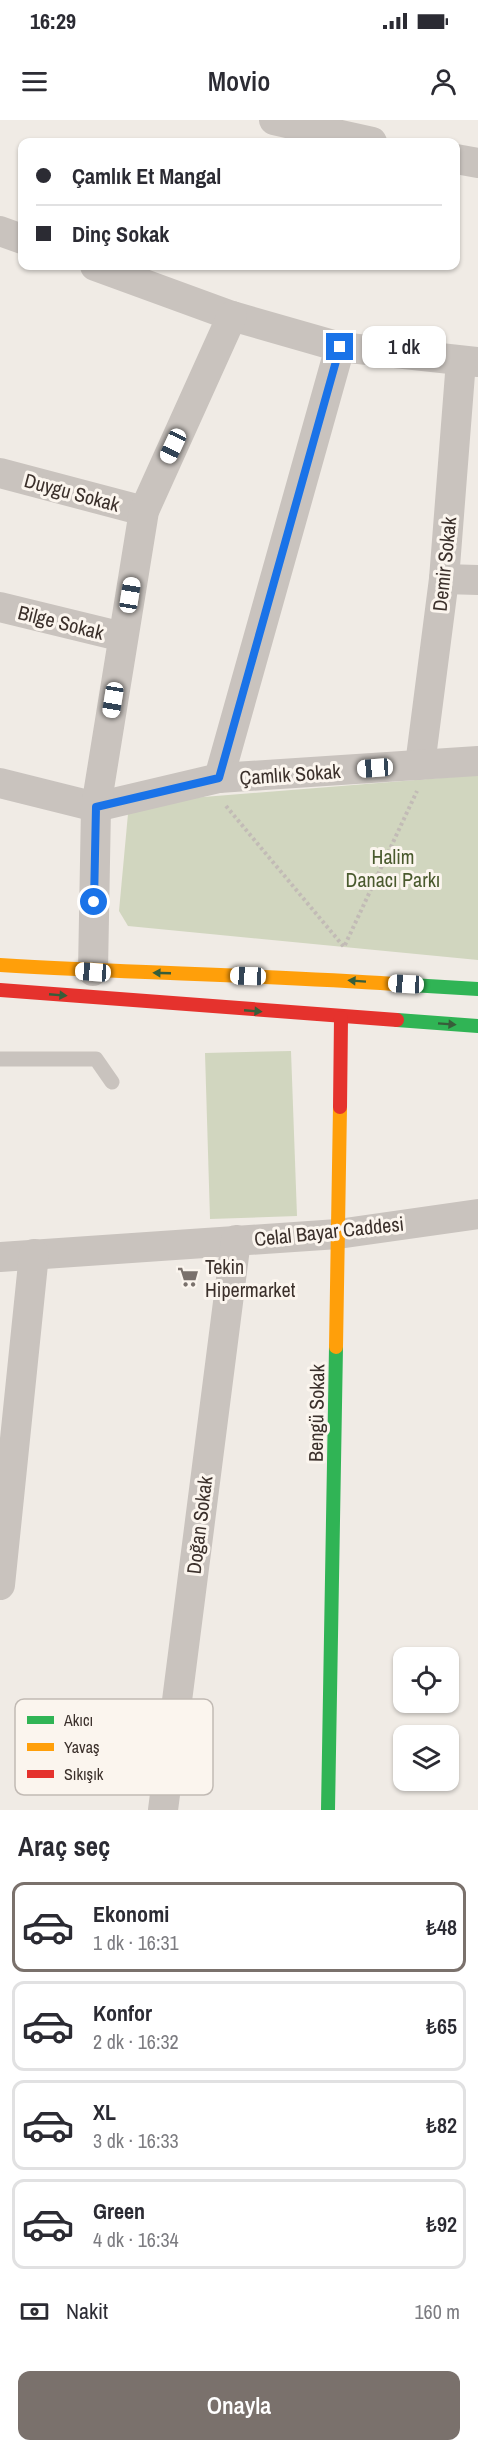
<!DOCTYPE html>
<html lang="tr">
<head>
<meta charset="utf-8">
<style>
	:root { --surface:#fff; --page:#f7f7f7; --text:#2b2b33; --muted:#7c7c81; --line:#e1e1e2; --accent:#7a716c }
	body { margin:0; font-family:"Archivo Narrow",sans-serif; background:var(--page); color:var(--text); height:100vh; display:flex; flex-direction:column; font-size:22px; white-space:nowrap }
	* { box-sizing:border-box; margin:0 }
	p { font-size:20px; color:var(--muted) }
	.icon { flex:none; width:33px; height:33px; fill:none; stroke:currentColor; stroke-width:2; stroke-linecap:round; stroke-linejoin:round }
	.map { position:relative; height:1690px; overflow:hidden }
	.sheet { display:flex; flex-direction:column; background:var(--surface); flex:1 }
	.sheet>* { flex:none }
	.guide { position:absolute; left:18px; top:18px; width:442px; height:132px; border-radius:12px; box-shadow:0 2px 4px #0004; display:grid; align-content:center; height:132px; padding:0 18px; background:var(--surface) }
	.tools { position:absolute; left:393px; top:1527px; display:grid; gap:12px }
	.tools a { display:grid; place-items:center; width:66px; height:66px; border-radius:12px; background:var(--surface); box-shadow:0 2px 4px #0004; font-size:30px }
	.end { position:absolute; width:27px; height:27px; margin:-14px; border:8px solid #1a73e8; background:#fff; box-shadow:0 0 0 3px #fff }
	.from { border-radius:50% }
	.bubble { position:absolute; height:42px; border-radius:12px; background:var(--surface); box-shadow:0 2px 4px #0004; font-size:20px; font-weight:600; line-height:42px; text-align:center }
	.car { position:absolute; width:18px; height:36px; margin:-18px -9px; border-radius:8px; box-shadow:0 0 4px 2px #0007; background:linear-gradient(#fff 24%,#345 0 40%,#fff 0 76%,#345 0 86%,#fff 0) }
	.guide b { display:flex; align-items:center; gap:21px; height:57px; font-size:22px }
	.guide b+b { border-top:2px solid var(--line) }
	.guide i { width:15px; height:15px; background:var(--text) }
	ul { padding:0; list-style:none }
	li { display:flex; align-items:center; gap:18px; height:90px; margin:0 12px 9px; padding:0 6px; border:3px solid var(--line); border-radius:12px }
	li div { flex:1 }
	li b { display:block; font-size:22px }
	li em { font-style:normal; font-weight:600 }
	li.on { border-color:var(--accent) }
	li>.icon { width:54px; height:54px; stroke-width:1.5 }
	h2 { padding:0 18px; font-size:27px; line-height:72px }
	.pay { display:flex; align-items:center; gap:15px; height:66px; padding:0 18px; font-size:22px }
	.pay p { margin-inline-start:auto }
	.button { display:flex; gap:12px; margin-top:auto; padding:12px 18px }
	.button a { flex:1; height:69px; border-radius:12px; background:var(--accent); color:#fff; font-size:24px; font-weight:600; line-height:69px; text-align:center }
	.status { display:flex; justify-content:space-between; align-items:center; height:42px; padding:0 30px; background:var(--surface); direction:ltr }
	.status svg { height:16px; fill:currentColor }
	header { display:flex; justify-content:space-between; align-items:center; height:78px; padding:0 18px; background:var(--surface); font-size:27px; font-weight:600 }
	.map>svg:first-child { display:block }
	.green { fill:#d1d6bf }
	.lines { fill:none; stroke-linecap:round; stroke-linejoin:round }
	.path { stroke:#c2bbb6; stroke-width:4; stroke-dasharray:3 3; stroke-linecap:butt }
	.lane { stroke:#c9c3be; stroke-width:15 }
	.street { stroke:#c9c3be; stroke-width:30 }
	.fast { stroke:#30b455; stroke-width:14 }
	.slow { stroke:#ff9f0a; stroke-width:14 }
	.jam { stroke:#e5322d; stroke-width:14 }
	.oneway { fill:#375e3a }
	.route { stroke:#1a73e8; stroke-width:8 }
	.labels { text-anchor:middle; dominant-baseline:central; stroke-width:6; stroke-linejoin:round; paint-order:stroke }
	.street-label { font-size:20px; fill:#3b302b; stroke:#fbf5ee }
	.park-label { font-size:20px; fill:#4a5a2e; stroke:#fbf5ee }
	.poi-label { font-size:20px; fill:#3b302b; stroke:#fbf5ee; text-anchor:start }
	.key { fill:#fbf5ee; stroke:#c1bab4; stroke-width:1.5 }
	.key-label { font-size:16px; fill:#3b302b }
</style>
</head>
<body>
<div class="status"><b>16:29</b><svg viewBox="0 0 49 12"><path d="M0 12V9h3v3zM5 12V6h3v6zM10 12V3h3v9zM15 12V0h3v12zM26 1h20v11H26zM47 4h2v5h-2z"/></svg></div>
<header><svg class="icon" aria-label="menu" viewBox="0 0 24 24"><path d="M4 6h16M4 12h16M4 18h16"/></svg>Movio<svg class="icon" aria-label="person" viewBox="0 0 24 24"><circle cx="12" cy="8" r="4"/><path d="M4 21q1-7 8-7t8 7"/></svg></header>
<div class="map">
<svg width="478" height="1690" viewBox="0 0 478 1690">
	<rect width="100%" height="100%" fill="#f0ebe5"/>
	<g class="green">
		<path d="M478,655v185l-350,-34 -9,-15 10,-108z"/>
		<path d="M291,931l6,165 -87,3 -5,-166z"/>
	</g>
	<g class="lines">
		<path class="path" d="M226,686l118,141 73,-156"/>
		<path class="lane" d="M0,939h96l16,23"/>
		<g class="street">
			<path d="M274,0l98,22"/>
			<path d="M456,39l22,4"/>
			<path d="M0,111l22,8"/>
			<path d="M95,146l137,50 108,31 138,15"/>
			<path d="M0,353l144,38"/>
			<path d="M444,459l34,1"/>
			<path d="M0,487l123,30"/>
			<path d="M420,645l24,-186 17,-218"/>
			<path d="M219,658l121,-431"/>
			<path d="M0,663l96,24 123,-29 259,-17"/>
			<path d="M93,851l3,-164 48,-296 88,-195"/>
			<path d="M0,1137l338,-23 140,-20"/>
			<path d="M0,1465l34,-331"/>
			<path d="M163,1690l73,-570"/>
		</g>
		<g class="fast">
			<path d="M394,864l84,5"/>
			<path d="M397,900l81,6"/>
			<path d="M328,1690l8,-463"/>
		</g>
		<g class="slow">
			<path d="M0,845c131,8 263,10 394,19"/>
			<path d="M336,1227l4,-240"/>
		</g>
		<g class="jam">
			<path d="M0,870l397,30"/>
			<path d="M340,987l1,-89"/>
		</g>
	</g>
	<defs><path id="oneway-solid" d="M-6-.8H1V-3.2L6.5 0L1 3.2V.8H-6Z" transform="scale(1.5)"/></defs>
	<g class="oneway">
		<use href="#oneway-solid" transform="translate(162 853) rotate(-178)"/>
		<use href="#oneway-solid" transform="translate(357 861) rotate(-176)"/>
		<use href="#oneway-solid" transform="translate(58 875) rotate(5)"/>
		<use href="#oneway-solid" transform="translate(253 891) rotate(5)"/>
		<use href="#oneway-solid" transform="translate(447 904) rotate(4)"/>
	</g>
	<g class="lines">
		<path class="route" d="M94,782l2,-95 123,-29 121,-431"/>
	</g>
	<defs>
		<symbol id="supermarket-bare" viewBox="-9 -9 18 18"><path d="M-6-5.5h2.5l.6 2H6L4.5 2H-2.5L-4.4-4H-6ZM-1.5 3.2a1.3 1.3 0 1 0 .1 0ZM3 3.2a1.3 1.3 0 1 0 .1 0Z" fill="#7a716c" stroke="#fbf5ee" stroke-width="2.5" paint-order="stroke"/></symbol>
	</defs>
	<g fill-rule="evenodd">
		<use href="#supermarket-bare" x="173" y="1142" width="30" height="30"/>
	</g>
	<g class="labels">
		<g class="street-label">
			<text transform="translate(72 372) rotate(15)">Duygu Sokak</text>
			<text transform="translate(444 444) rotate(-84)">Demir Sokak</text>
			<text transform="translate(61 502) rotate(14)">Bilge Sokak</text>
			<text transform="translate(290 654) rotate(-4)">Çamlık Sokak</text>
			<text transform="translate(329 1111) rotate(-6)">Celal Bayar Caddesi</text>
			<text transform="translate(316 1293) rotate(-89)">Bengü Sokak</text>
			<text transform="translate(199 1405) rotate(-83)">Doğan Sokak</text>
		</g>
		<g class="park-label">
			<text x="393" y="736">Halim<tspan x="393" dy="23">Danacı Parkı</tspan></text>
		</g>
		<g class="poi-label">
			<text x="205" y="1146">Tekin<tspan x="205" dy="23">Hipermarket</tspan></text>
		</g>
	</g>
	<rect x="15" y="1579" width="198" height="96" rx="9" class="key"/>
	<rect x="27" y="1596" width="27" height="8" fill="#30b455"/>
	<rect x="27" y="1623" width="27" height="8" fill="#ff9f0a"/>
	<rect x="27" y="1650" width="27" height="8" fill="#e5322d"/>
	<g class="key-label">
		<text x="64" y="1606">Akıcı</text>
		<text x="64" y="1633">Yavaş</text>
		<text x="64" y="1660">Sıkışık</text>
	</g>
</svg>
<div class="tools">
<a><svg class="icon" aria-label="locate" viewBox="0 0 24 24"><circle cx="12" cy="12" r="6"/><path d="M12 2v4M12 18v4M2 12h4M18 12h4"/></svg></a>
<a><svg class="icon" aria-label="layers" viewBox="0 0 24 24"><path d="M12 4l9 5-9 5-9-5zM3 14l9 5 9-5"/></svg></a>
</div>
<i class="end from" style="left:94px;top:782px"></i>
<i class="end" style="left:340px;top:227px"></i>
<div class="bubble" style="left:362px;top:206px;width:84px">1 dk</div>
<i class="car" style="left:173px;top:326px;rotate:205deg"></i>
<i class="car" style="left:130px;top:475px;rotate:9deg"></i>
<i class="car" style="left:113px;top:580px;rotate:189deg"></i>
<i class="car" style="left:375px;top:648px;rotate:266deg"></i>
<i class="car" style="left:93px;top:852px;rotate:274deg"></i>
<i class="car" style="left:248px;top:856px;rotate:272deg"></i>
<i class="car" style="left:406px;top:864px;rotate:273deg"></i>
<div class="guide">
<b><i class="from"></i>Çamlık Et Mangal</b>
<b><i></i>Dinç Sokak</b>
</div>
</div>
<section class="sheet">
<h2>Araç seç</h2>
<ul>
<li class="on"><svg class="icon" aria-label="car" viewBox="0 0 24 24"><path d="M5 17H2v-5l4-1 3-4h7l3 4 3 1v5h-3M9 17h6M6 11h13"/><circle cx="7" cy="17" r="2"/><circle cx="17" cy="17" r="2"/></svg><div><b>Ekonomi</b><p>1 dk · 16:31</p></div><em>₺48</em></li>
<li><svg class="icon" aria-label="car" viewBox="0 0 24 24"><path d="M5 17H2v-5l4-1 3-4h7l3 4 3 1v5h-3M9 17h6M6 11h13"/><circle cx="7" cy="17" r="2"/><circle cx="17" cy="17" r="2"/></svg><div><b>Konfor</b><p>2 dk · 16:32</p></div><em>₺65</em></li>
<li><svg class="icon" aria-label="car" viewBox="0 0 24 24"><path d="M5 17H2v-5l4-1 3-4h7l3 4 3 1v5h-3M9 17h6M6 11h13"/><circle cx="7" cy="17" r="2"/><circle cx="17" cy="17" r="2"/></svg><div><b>XL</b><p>3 dk · 16:33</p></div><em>₺82</em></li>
<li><svg class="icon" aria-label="car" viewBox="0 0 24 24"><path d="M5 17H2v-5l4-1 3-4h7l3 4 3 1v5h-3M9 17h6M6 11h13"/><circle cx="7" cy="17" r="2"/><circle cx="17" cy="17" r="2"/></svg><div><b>Green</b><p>4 dk · 16:34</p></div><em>₺92</em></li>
</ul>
<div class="pay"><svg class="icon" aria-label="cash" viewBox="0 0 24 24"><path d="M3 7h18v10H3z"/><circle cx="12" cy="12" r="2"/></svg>Nakit<p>160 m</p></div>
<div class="button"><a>Onayla</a></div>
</section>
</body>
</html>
